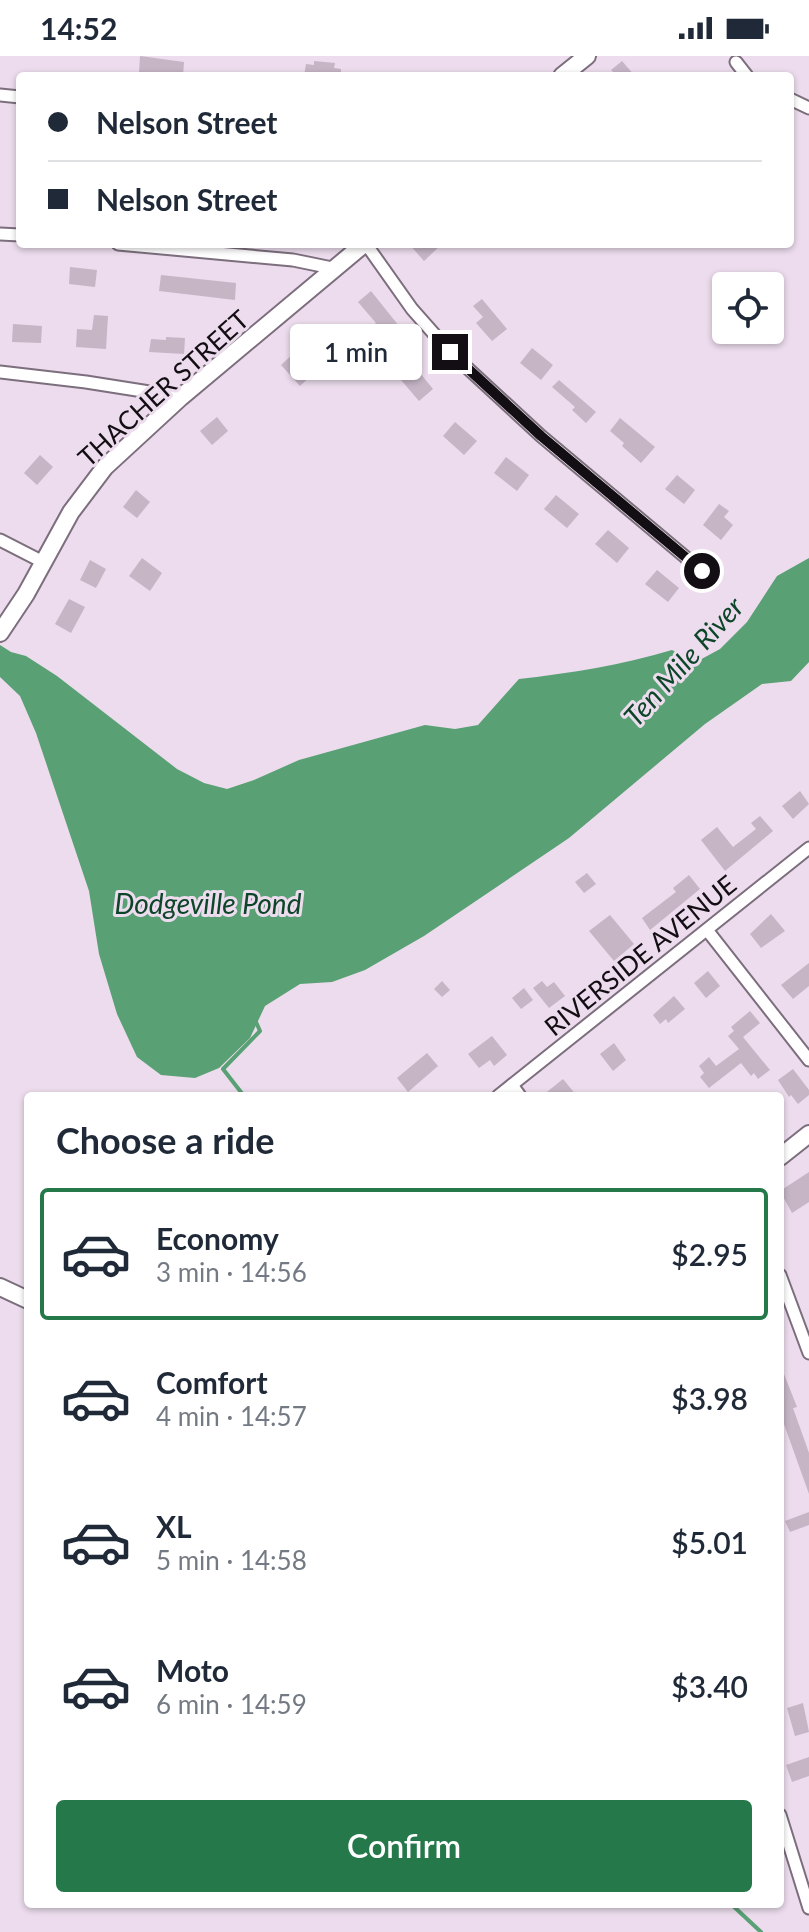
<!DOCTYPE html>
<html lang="en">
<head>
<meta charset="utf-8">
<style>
	:root { --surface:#fff; --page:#f6f6f7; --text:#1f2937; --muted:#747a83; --line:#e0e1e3; --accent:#24784a }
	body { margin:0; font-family:Lato,sans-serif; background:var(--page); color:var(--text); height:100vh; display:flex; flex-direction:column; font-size:30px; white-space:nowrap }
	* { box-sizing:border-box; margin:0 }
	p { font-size:26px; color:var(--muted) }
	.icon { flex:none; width:44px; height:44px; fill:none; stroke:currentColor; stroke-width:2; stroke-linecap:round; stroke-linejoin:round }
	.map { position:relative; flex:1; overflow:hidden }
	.side { position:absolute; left:24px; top:1036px; width:760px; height:816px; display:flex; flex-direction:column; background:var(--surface); border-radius:8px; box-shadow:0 2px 6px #0004 }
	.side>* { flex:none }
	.hud { position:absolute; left:16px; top:16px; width:778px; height:176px; border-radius:8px; box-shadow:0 2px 6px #0004; display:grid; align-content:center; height:176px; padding:0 32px; background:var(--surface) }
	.tools { position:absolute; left:712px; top:216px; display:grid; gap:16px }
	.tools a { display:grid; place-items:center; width:72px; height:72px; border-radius:8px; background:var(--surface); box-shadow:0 2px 6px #0004; font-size:40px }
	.end { position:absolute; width:36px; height:36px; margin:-18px; border:10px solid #130e13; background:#fff; box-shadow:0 0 0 4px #fff }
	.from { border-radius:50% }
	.bubble { position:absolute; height:56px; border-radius:8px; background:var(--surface); box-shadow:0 2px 6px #0004; font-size:26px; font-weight:600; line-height:56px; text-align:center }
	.hud b { display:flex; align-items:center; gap:28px; height:76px; font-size:30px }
	.hud b+b { border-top:2px solid var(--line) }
	.hud i { width:20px; height:20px; background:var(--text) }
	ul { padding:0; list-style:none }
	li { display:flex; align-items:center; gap:24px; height:132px; margin:0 16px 12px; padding:0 16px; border:4px solid transparent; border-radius:8px }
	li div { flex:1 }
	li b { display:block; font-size:30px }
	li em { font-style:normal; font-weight:600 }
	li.selected { border-color:var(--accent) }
	li>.icon { width:72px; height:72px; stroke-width:1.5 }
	h2 { padding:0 32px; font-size:36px; line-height:96px }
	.action { display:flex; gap:16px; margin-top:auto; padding:16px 32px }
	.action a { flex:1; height:92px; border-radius:8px; background:var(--accent); color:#fff; font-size:32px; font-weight:600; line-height:92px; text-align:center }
	.status { display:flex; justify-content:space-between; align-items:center; height:56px; padding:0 40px; background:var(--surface); direction:ltr }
	.status svg { height:22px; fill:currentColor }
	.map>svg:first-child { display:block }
	.water { fill:#59a074 }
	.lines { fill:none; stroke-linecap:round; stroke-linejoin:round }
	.stream { stroke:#59a074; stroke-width:4 }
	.building { fill:#c5b5c5 }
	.street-casing { stroke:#7c6e7d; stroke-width:15 }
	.secondary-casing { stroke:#7c6e7d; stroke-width:20 }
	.street { stroke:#fff; stroke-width:11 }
	.secondary { stroke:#fff; stroke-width:16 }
	.route { stroke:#130e13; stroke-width:10 }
	.labels { text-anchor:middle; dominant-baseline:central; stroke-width:6; stroke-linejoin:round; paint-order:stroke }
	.street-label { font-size:26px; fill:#130e13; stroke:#ecdced }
	.water-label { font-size:28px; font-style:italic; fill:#0d4528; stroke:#ecdced }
</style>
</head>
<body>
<div class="status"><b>14:52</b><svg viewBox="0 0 49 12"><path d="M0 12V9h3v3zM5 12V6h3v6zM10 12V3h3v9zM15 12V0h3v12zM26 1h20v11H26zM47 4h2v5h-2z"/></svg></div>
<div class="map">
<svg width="809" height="1876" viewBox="0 0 809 1876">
	<rect width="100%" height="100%" fill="#ecdced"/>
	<path class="water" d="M809,502v104l-18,19 -29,3 -57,40 -136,114 -145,98 -59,34 -33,12 -32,2 -35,22 -15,32 -31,30 -24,10 -34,-3 -24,-18 -20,-43 -18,-60 -10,-63 -53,-158 -16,-37 -20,-19v-32l11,7 15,4 31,20 120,93 27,14 23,6 27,-9 45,-20 126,-35 30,4 23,-4 41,-46c52,-6 103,-14 153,-29l24,12 24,-13 27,-27 30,-46z"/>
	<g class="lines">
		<g class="stream">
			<path d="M244,1040l-21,-27 37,-38 -4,-9"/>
			<path d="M731,1848l30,28"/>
		</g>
	</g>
	<g class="building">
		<path d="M140,0l44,6 -1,14 -44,-3z"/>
		<path d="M314,5l21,2 -1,5 7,1v7h-37l2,-12 8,1z"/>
		<path d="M622,5l13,15h-18l-6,-6z"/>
		<path d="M409,188h33l-18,17z"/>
		<path d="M70,211l27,3 -2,17 -26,-3z"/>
		<path d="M161,219l75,8 -1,17 -76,-9z"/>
		<path d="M371,235l28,35 -35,27 -10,-13 22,-17 -18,-21z"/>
		<path d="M482,243l25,30 -15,12 -16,-18 7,-6 -10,-11z"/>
		<path d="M94,259l14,1 -2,33 -30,-2 1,-18 15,1z"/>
		<path d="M13,268l29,2 -1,17 -29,-1z"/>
		<path d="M166,281l19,1 -1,16 -35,-2 2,-13 15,1z"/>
		<path d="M532,292l21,17 -12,15 -21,-17z"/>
		<path d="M294,297l19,21 -13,12 -19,-21z"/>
		<path d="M416,312l17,21 -14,12 -18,-21z"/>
		<path d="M559,324l37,32 -10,11 -14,-13 3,-3 -23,-20z"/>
		<path d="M217,361l11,14 -16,14 -12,-14z"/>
		<path d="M620,362l35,29 -14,16 -19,-17 2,-3 -14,-12z"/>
		<path d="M455,366l22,19 -13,14 -21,-19z"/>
		<path d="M40,399l13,12 -16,18 -13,-12z"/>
		<path d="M506,401l23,18 -12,16 -23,-18z"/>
		<path d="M677,419l18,15 -11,14 -19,-15z"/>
		<path d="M136,434l14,12 -13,16 -14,-11z"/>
		<path d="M556,439l23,19 -12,14 -23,-19z"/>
		<path d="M719,448l10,7 -5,6 9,8 -12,15 -18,-15z"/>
		<path d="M608,474l21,18 -12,15 -22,-19z"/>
		<path d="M142,502l20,15 -12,18 -21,-15z"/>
		<path d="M90,504l16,9 -10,19 -16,-8z"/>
		<path d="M657,514l22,18 -11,14 -23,-18z"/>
		<path d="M69,543l16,8 -14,26 -16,-9z"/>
		<path d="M800,735l9,13 -16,15 -11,-13z"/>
		<path d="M760,760l13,15 -48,40 -24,-31 16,-13 16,20 23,-18 -5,-6z"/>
		<path d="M587,817l9,11 -12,9 -9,-11z"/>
		<path d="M689,819l11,14 -50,41 -8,-12 34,-26 -3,-4z"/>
		<path d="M771,858l14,17 -24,17 -11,-14z"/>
		<path d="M610,859l24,29 -20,17 -25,-30z"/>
		<path d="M809,907v23l-16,13 -12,-14z"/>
		<path d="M708,915l12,15 -14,12 -12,-15z"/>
		<path d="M442,925l8,9 -8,7 -8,-8z"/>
		<path d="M542,925l5,6 7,-5 11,14 -16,12 -16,-20z"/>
		<path d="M524,932l9,12 -12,9 -9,-11z"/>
		<path d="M674,940l11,13 -17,14 -2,-4 -6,5 -7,-9z"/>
		<path d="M750,955l10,12 -17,14 27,33 -12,9 -4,-6 -3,3 -10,-13 -32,25 -9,-11 4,-4 -5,-7 10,-9 7,9 23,-17 -11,-13 6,-5 -3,-4z"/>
		<path d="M492,980l15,19 -13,11 -4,-6 -11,8 -11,-14z"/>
		<path d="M614,987l12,17 -13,11 -13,-17z"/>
		<path d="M427,997l11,13 -30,26 -11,-14z"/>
		<path d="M793,1013l16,21v5l-11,9 -7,-9 -2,2 -11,-17z"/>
		<path d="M563,1023l14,17h-35z"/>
		<path d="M809,1116v30l-17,11 -12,-22z"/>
		<path d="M780,1308l17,43 -4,1 16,45v41l-29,-81z"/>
		<path d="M809,1456v13l-19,7 -5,-11z"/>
		<path d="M803,1647l6,29 -14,4 -8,-28z"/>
		<path d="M809,1701v19l-17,6 -6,-17z"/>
	</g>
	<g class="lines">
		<defs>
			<g id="street">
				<path d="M736,6l11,14"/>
				<path d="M0,39l20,2"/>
				<path d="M790,43l19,9"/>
				<path d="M0,178l20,1"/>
				<path d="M118,188l175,16 44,9"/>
				<path d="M366,188l46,65 38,43 91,84 161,135"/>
				<path d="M0,316l86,10 95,15"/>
				<path d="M0,484l43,22"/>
				<path d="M707,874l102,130"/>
				<path d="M512,1029l8,11"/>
				<path d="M498,1040l311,-248"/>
				<path d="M780,1219l29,78"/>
				<path d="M780,1759l29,93"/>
			</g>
			<g id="secondary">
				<path d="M562,20l25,-20"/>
				<path d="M0,577l26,-39 45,-82 34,-45 76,-70 183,-153"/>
				<path d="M780,1101l29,-23"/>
				<path d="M0,1231l28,13"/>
			</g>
		</defs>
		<use href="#street" class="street-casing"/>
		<use href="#secondary" class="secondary-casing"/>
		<use href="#street" class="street"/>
		<use href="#secondary" class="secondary"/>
	</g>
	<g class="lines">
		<path class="route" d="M450,296l91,84 161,135"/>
	</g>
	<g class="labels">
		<g class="street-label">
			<text transform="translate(163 332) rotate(-42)">THACHER STREET</text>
			<text transform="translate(640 899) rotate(-39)">RIVERSIDE AVENUE</text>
		</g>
		<g class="water-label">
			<text transform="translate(683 605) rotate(-48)">Ten Mile River</text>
			<text x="208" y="847">Dodgeville Pond</text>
		</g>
	</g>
</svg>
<div class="tools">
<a><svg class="icon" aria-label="locate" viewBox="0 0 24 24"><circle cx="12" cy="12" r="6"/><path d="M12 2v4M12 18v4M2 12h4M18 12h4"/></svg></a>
</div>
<i class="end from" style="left:702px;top:515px"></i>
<i class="end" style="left:450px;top:296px"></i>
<div class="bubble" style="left:290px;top:268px;width:132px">1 min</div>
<div class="hud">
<b><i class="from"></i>Nelson Street</b>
<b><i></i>Nelson Street</b>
</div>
<section class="side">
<h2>Choose a ride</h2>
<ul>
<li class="selected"><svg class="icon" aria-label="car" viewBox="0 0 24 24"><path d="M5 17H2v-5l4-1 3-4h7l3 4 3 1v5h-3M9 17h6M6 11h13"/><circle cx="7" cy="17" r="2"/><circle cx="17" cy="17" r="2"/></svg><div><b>Economy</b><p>3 min · 14:56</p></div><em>$2.95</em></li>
<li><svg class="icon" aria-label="car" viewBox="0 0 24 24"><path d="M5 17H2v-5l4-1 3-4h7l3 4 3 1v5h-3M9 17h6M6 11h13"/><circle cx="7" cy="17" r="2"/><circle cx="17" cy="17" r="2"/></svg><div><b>Comfort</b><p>4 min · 14:57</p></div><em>$3.98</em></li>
<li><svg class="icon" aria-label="car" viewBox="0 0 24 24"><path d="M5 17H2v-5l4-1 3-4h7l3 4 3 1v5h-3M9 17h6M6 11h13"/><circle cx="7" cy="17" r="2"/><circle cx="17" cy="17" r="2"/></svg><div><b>XL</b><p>5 min · 14:58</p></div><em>$5.01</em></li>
<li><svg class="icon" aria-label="car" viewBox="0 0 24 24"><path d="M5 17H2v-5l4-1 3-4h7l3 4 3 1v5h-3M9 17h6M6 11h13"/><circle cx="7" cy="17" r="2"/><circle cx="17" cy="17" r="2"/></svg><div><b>Moto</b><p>6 min · 14:59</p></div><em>$3.40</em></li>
</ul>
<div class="action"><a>Confirm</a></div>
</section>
</div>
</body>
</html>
